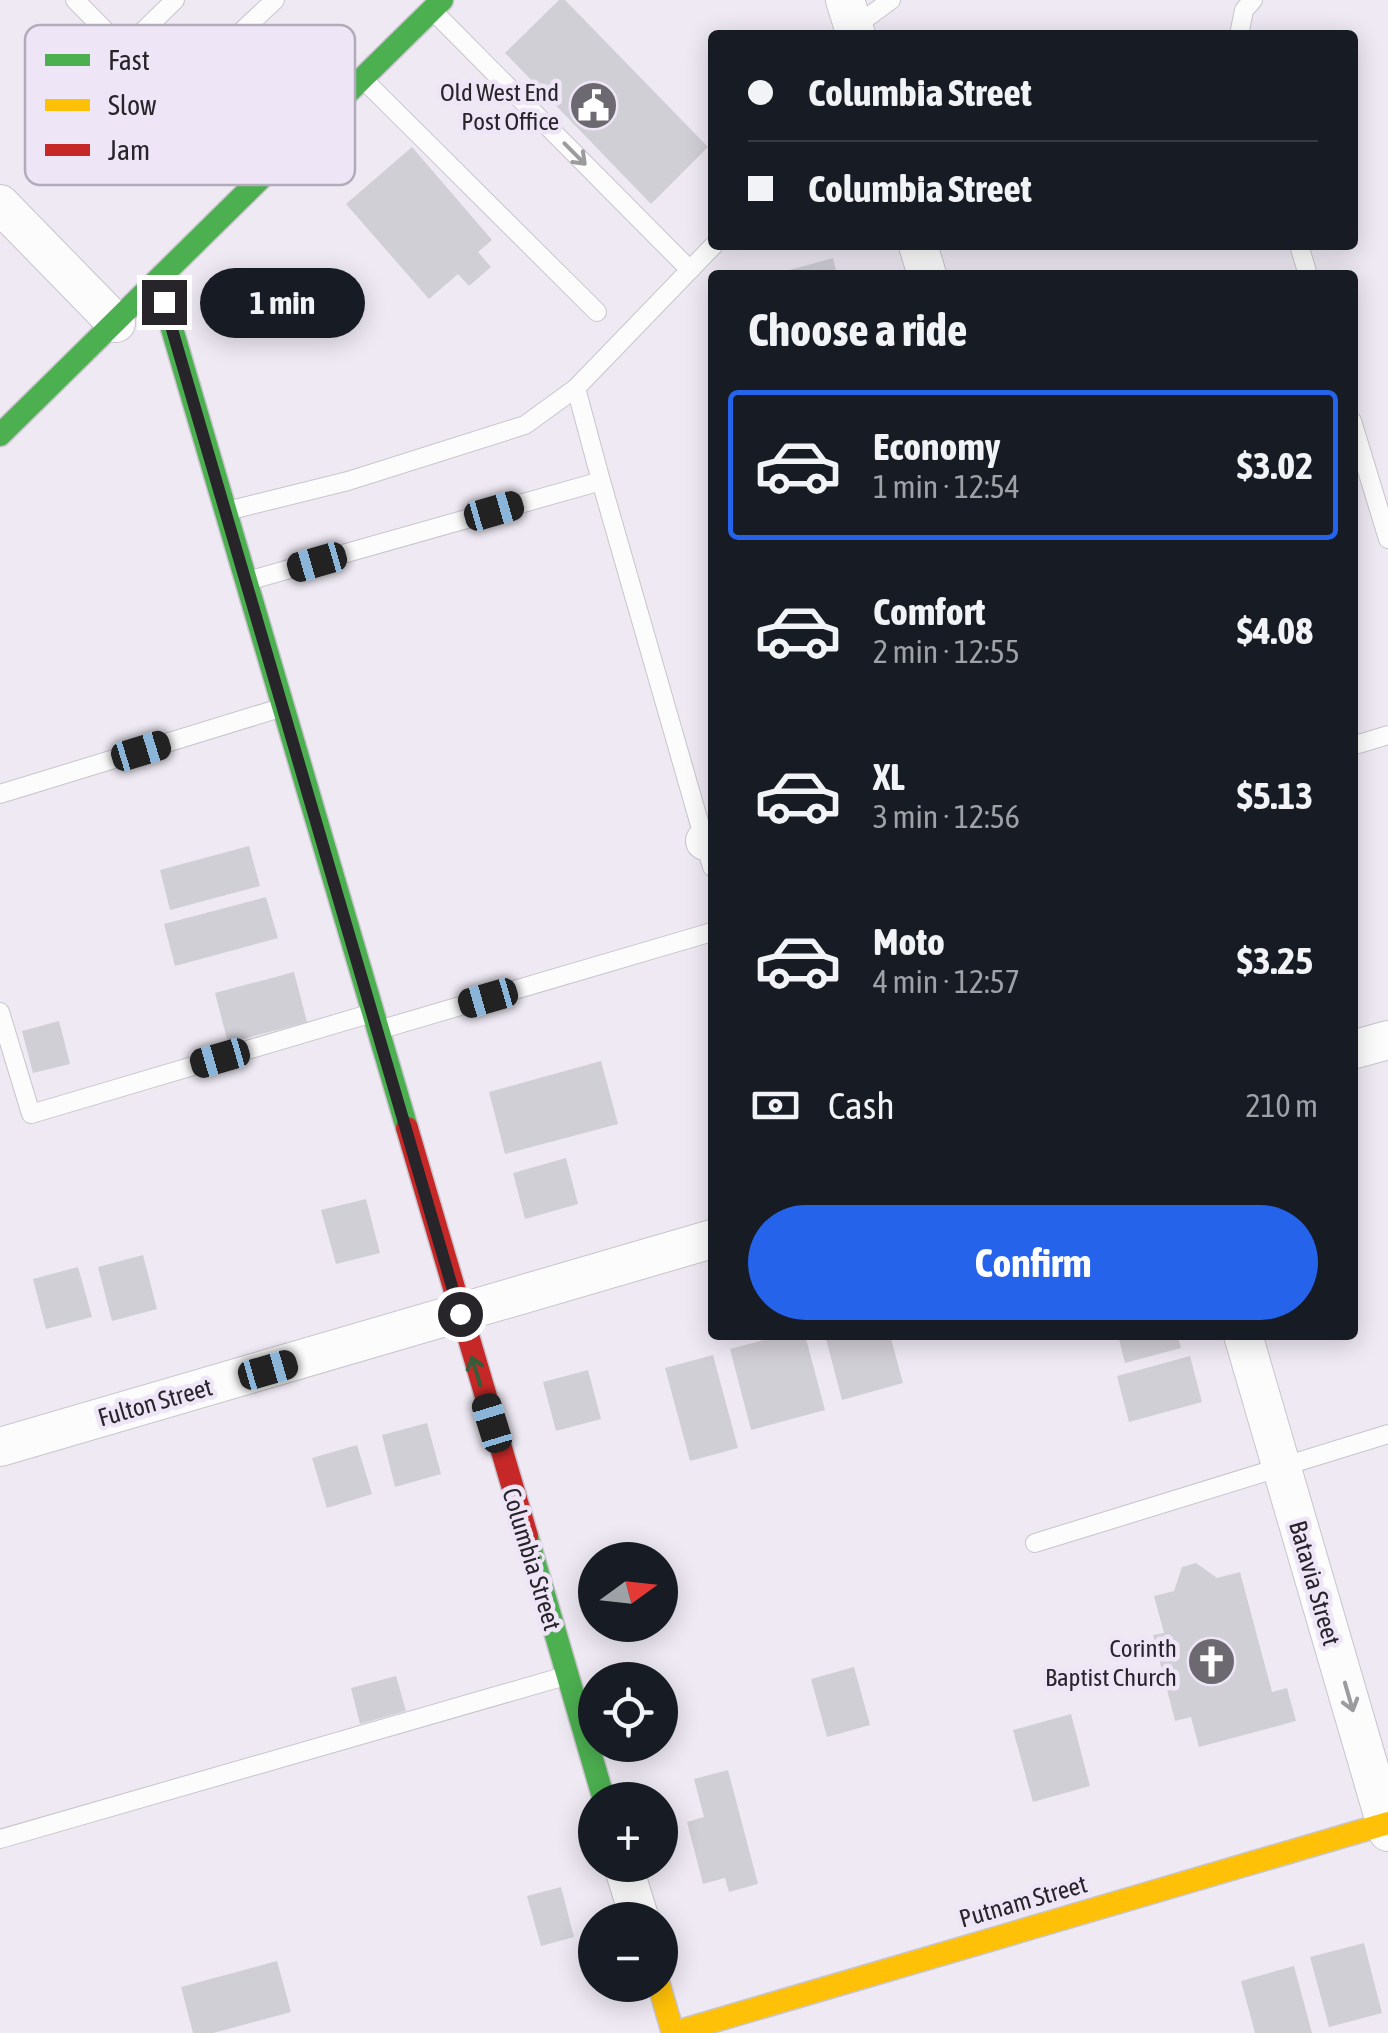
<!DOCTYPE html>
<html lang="en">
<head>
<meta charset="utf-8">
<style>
	:root { --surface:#171b24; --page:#242831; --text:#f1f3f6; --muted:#9ea1a6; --line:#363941; --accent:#2563eb }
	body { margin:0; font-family:"Asap Condensed",sans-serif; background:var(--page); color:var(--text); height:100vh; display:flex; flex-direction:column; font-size:38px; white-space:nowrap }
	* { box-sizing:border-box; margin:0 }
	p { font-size:32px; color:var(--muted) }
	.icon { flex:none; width:55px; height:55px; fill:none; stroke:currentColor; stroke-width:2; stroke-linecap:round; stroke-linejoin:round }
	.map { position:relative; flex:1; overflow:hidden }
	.panel { position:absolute; left:708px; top:270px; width:650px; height:1070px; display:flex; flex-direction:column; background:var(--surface); border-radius:10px; box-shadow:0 5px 25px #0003 }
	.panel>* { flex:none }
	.hud { position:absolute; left:708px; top:30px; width:650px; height:220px; border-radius:10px; box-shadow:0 5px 25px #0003; display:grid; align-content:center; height:220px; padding:0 40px; background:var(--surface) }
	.needle { width:65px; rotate:75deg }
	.tools { position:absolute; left:578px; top:1542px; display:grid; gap:20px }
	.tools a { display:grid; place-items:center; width:100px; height:100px; border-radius:50%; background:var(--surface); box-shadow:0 5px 25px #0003; font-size:50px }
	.end { position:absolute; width:45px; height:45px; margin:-22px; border:12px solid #27242a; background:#fff; box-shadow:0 0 0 5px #fff }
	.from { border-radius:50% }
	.bubble { position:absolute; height:70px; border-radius:35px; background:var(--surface); box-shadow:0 5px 25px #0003; font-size:32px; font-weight:700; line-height:70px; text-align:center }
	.car { position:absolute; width:30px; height:60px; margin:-30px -15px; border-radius:12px; box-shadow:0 0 8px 2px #0007; background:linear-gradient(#222 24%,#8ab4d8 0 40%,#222 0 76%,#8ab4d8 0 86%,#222 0) }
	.hud b { display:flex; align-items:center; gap:35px; height:95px; font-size:38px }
	.hud b+b { border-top:2px solid var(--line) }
	.hud i { width:25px; height:25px; background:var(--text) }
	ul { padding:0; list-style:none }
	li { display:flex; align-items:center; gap:30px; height:150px; margin:0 20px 15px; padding:0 20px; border:5px solid transparent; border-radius:10px }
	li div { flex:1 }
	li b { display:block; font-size:38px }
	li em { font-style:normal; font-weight:700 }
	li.current { border-color:var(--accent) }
	li>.icon { width:90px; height:90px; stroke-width:1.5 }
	h2 { padding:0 40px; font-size:45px; line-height:120px }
	.pay { display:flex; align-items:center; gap:25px; height:110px; padding:0 40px; font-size:38px }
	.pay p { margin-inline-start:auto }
	.primary-button { display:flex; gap:20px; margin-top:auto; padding:20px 40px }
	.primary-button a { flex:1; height:115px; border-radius:60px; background:var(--accent); color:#fff; font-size:40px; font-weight:700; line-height:115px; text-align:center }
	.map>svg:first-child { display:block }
	.building { fill:#d1cfd6 }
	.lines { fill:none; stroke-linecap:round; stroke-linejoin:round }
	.lane-casing { stroke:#c8c5cc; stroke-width:20 }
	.street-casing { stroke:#c8c5cc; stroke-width:40 }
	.fast-casing { stroke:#c8c5cc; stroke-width:25 }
	.slow-casing { stroke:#c8c5cc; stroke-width:25 }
	.jam-casing { stroke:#c8c5cc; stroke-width:25 }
	.lane { stroke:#fcfcfd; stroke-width:18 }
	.street { stroke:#fcfcfd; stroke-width:38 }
	.fast { stroke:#4caf50; stroke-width:22 }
	.slow { stroke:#ffc107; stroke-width:22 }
	.jam { stroke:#c62828; stroke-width:22 }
	.oneway { stroke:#9c9b9e }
	.oneway2 { stroke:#365c39 }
	.route { stroke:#27242a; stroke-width:12 }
	.labels { text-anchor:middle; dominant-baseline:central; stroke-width:9; stroke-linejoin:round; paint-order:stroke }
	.poi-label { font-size:25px; fill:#27242a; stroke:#eee5f7; text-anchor:end }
	.street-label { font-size:25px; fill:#27242a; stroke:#eee5f7 }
	.key { fill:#eee5f7; stroke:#b2abba; stroke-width:2.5 }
	.key-label { font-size:28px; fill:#27242a }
</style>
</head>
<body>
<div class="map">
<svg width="1388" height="2033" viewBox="0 0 1388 2033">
	<rect width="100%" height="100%" fill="#eee9f3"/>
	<g class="building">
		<path d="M559,0h6l143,147 -57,57 -146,-151z"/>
		<path d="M412,147l80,93 -14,12 13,15 -22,19 -11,-12 -29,25 -83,-95z"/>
		<path d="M833,258l4,17h-62v-1z"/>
		<path d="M249,846l11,40 -90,24 -10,-40z"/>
		<path d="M266,897l12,41 -103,28 -11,-42z"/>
		<path d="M294,972l13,50 -79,21 -13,-50z"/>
		<path d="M59,1021l11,43 -37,9 -11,-42z"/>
		<path d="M601,1061l17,63 -113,30 -16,-62z"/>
		<path d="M566,1158l12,46 -53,15 -12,-46z"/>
		<path d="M366,1199l14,54 -44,11 -15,-54z"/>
		<path d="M143,1255l14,54 -45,12 -14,-54z"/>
		<path d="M78,1267l14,50 -46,12 -13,-50z"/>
		<path d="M783,1335h22l20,75 -74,20 -21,-81z"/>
		<path d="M825,1335h65l13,48 -61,17z"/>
		<path d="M1118,1335h59l4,13 -56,15z"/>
		<path d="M713,1355l25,93 -48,13 -25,-93z"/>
		<path d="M1190,1356l12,46 -73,20 -12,-46z"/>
		<path d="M588,1370l13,49 -45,12 -13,-49z"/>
		<path d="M427,1423l14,51 -46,13 -13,-52z"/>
		<path d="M357,1445l15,49 -45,14 -15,-50z"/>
		<path d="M1196,1563l21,15 23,-6 32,120 15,-4 9,33 -97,26 -8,-30 -16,4 -22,-86 11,-2 -10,-37 20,-5 8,-24z"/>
		<path d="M854,1667l16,58 -43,12 -16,-58z"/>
		<path d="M396,1676l10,35 -46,13 -9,-36z"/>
		<path d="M1071,1714l19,72 -57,16 -20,-72z"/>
		<path d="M728,1770l30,114 -29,8 -4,-14 -22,6 -16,-62 17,-5 -10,-38z"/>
		<path d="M561,1887l13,50 -33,9 -14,-50z"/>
		<path d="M1364,1943l18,70 -53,14 -19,-70z"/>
		<path d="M277,1961l14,51 -78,21h-20l-12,-46z"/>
		<path d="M1294,1966l18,67h-57l-14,-52z"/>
	</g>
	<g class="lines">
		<defs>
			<g id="lane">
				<path d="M75,0l92,93 14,-5 94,-88"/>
				<path d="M436,14l254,256"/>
				<path d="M853,28l38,-28"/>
				<path d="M1239,35l5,-25 9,-10"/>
				<path d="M131,60l5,-22 39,-38"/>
				<path d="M367,83l230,229"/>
				<path d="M1299,245l9,30"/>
				<path d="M576,388l25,93"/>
				<path d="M1352,421l36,118"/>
				<path d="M231,510l117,-29 177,-56 51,-37 138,-143"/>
				<path d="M251,580l350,-99 111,386"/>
				<path d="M1352,746l36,-11"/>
				<path d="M0,794l277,-85"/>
				<path d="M0,1012l31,102 338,-100"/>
				<path d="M382,1029l330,-97"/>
				<path d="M1035,1543l353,-109"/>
				<path d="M0,1839l562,-162"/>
			</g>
			<g id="street">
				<path d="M845,0l11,35"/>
				<path d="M0,204l116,119"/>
				<path d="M918,245l9,30"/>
				<path d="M705,841l7,-2"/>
				<path d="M1352,1050l36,-10"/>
				<path d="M1243,1335l145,497"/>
				<path d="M0,1447l712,-208"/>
				<path d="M623,1865l17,55"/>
			</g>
			<g id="fast">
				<path d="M158,281l249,847"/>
				<path d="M0,435l442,-435"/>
				<path d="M527,1536l77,264"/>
			</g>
			<path id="slow" d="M659,1985l14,48 715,-210"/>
			<path id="jam" d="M407,1128l120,408"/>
		</defs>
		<use href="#lane" class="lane-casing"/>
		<use href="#street" class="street-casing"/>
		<use href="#fast" class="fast-casing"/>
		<use href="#slow" class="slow-casing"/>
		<use href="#jam" class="jam-casing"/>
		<use href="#lane" class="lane"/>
		<use href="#street" class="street"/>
		<use href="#fast" class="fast"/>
		<use href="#slow" class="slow"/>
		<use href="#jam" class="jam"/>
	</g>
	<defs><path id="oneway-shaft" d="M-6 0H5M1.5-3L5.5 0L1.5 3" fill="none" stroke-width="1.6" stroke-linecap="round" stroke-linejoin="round" transform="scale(2.5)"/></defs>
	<g class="oneway">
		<use href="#oneway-shaft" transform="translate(575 154) rotate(45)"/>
		<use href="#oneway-shaft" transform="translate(1349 1697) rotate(74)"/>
	</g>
	<use class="oneway2" href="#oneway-shaft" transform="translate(476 1371) rotate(-107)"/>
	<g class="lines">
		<path class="route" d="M164,302l296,1012"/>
	</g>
	<defs>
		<symbol id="civic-disc" viewBox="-11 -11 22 22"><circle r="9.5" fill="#6d6970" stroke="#eee5f7"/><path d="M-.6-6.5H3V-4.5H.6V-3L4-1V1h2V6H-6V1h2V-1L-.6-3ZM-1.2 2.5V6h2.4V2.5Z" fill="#fff"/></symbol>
		<symbol id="church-disc" viewBox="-11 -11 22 22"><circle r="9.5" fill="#6d6970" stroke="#eee5f7"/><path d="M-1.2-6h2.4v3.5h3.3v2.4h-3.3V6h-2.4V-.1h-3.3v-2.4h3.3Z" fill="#fff"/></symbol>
	</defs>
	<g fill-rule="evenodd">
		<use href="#civic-disc" x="566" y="78" width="55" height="55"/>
		<use href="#church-disc" x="1184" y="1634" width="55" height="55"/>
	</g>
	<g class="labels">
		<g class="poi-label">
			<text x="559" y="92">Old West End<tspan x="559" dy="29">Post Office</tspan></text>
			<text x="1177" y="1648">Corinth<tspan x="1177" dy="29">Baptist Church</tspan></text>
		</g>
		<g class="street-label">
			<text transform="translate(155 1402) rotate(-16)">Fulton Street</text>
			<text transform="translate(532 1559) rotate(73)">Columbia Street</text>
			<text transform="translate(1315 1583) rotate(74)">Batavia Street</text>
			<text transform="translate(1023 1901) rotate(-16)">Putnam Street</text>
		</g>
	</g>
	<rect x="25" y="25" width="330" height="160" rx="15" class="key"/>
	<rect x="45" y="54" width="45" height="12" fill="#4caf50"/>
	<rect x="45" y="99" width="45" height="12" fill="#ffc107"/>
	<rect x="45" y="144" width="45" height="12" fill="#c62828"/>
	<g class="key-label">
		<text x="108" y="70">Fast</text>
		<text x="108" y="115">Slow</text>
		<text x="108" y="160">Jam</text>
	</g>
</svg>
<div class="tools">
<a><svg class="needle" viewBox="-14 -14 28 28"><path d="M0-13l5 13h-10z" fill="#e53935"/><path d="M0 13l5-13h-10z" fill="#9ea1a6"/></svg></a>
<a><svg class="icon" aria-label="locate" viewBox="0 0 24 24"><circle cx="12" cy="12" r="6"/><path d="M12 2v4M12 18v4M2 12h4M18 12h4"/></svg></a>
<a>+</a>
<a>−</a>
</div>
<i class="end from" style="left:460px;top:1314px"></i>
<i class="end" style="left:164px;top:302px"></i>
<div class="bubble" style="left:200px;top:268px;width:165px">1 min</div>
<i class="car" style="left:494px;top:511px;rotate:74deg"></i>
<i class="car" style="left:317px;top:562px;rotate:254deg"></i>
<i class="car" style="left:141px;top:751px;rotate:73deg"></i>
<i class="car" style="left:488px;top:998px;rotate:254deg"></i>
<i class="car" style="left:220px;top:1058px;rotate:254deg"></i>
<i class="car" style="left:268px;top:1370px;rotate:74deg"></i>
<i class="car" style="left:492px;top:1423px;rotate:343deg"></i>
<div class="hud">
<b><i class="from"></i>Columbia Street</b>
<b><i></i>Columbia Street</b>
</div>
<section class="panel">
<h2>Choose a ride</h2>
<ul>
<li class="current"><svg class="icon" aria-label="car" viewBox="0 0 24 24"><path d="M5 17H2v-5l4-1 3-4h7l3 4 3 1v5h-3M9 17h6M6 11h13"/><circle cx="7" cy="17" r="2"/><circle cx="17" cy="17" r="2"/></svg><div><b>Economy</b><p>1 min · 12:54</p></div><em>$3.02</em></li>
<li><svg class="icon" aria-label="car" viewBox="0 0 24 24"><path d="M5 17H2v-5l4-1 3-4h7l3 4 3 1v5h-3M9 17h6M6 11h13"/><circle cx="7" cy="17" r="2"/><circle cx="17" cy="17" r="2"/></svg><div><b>Comfort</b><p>2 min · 12:55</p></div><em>$4.08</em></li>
<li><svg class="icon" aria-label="car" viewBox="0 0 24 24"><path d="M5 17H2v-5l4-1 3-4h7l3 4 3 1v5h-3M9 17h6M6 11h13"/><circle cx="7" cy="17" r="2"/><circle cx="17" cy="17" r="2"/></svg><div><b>XL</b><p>3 min · 12:56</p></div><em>$5.13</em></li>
<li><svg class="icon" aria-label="car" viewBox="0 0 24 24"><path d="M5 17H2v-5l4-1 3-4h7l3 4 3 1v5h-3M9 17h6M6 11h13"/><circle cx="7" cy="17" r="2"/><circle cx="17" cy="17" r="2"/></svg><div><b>Moto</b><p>4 min · 12:57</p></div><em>$3.25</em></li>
</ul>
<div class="pay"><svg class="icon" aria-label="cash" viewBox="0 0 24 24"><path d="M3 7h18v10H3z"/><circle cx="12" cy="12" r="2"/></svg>Cash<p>210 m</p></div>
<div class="primary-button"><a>Confirm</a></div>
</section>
</div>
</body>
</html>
